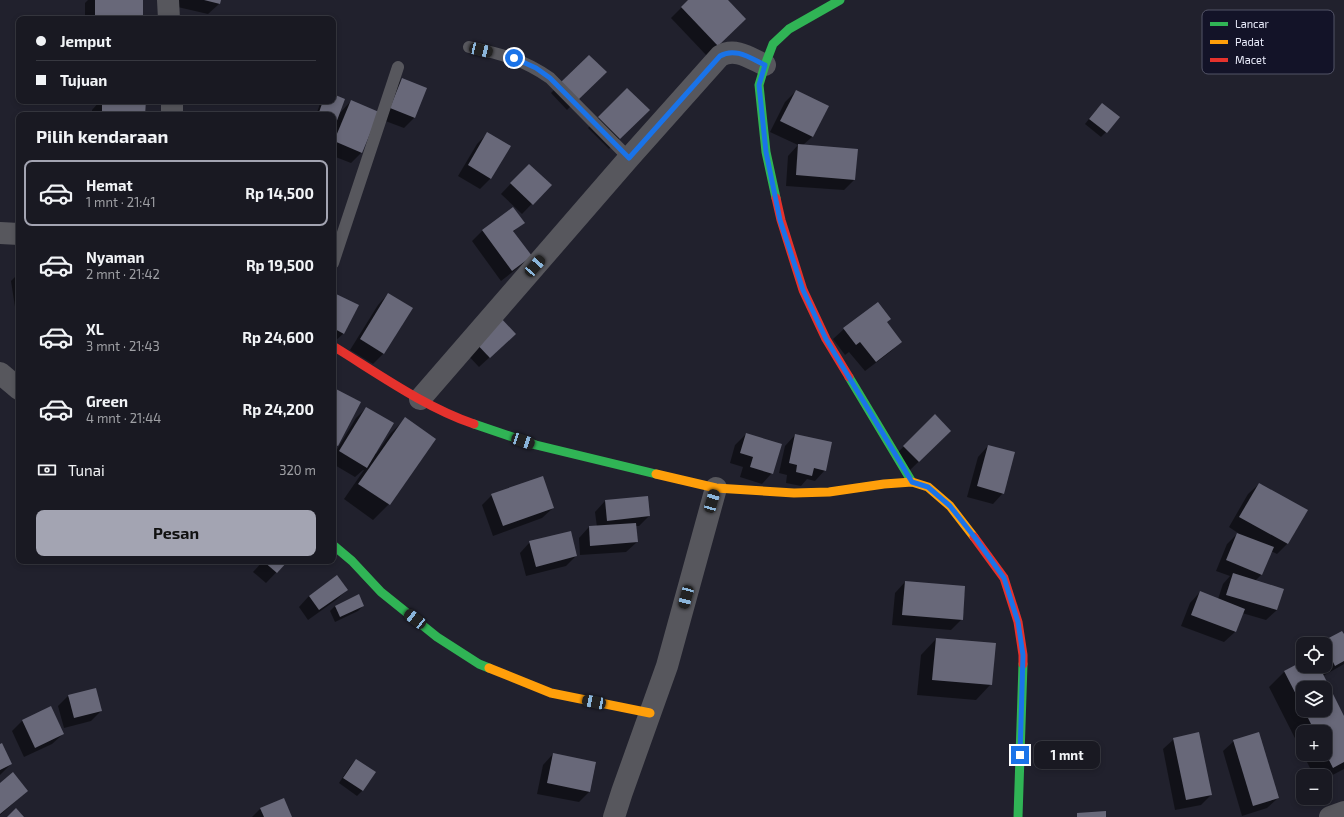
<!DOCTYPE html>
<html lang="id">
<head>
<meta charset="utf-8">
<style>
	:root { --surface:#191922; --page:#26262f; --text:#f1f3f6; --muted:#9fa0a5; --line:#373840; --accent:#a3a4b2 }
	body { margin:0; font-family:"Exo 2",sans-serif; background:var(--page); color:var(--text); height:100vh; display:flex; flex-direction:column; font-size:15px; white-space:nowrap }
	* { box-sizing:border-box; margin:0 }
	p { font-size:13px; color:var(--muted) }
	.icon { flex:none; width:22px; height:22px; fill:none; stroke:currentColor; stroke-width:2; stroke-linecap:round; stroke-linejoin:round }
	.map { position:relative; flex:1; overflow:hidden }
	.drawer { position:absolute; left:16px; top:112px; width:320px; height:452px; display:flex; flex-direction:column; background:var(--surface); border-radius:8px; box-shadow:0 2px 6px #0003,0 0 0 1px var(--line) }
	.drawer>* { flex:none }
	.banner { position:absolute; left:16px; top:16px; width:320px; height:88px; border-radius:8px; box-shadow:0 2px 6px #0003,0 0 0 1px var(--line); display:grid; align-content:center; height:88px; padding:0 20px; background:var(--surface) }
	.controls { position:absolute; left:1296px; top:637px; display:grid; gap:8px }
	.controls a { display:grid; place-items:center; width:36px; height:36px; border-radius:8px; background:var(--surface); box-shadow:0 2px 6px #0003,0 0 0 1px var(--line); font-size:20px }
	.end { position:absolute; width:18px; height:18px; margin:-9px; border:5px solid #1a73e8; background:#fff; box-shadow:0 0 0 2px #fff }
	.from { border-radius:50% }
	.bubble { position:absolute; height:28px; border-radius:8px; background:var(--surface); box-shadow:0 2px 6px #0003,0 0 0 1px var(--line); font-size:13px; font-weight:700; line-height:28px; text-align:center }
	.car { position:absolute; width:12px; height:24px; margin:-12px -6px; border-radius:5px; box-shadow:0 0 3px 1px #0007; background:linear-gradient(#222 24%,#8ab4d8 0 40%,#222 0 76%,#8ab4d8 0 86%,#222 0) }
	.banner b { display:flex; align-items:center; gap:14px; height:38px; font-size:15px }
	.banner b+b { border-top:1px solid var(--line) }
	.banner i { width:10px; height:10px; background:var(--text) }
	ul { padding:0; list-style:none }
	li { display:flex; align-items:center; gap:12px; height:66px; margin:0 8px 6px; padding:0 12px; border:2px solid transparent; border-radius:8px }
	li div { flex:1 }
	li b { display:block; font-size:15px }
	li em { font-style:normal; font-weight:700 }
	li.selected { border-color:var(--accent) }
	li>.icon { width:36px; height:36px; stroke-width:1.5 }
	h2 { padding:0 20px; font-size:18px; line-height:48px }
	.pay { display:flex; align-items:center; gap:10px; height:44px; padding:0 20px; font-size:15px }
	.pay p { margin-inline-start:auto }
	.cta { display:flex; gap:8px; margin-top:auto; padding:8px 20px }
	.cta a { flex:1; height:46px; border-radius:8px; background:var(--accent); color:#111; font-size:16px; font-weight:700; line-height:46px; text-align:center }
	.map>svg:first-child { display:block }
	.shadow { fill:#0007; fill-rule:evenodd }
	.building { fill:#686879 }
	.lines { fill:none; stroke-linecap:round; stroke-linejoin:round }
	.lane { stroke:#57575d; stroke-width:12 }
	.street { stroke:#57575d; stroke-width:22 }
	.fast { stroke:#30b455; stroke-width:9 }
	.slow { stroke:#ff9f0a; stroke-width:9 }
	.jam { stroke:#e5322d; stroke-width:9 }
	.route { stroke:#1a73e8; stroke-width:5 }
	.key { fill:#131328; stroke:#535467; stroke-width:1 }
	.key-label { font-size:11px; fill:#e9ebfa }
</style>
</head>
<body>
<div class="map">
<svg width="1344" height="817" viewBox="0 0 1344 817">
	<rect width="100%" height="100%" fill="#21212d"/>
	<g class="shadow">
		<path d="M88,0h54v19h-57v-16z"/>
		<path d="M170,0h50l-1,4 -11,10 -39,-9z"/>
		<path d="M689,0h38l18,19 -38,37 -36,-38z"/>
		<path d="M589,56l16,16 -38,38 -16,-17z"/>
		<path d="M402,79l24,10 -12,29 -10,10 -24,-9 12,-29z"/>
		<path d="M627,90l21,20 -39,39 -21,-21z"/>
		<path d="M796,91l31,16 -15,30 -9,8 51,35 -10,10 -58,-4 2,-30 10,-11 -28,-13 15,-30z"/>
		<path d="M333,95l5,20 13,-14 10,52 -10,10 -18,-7v-25l3,-8 -3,3v-11h-17l5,-14h12z"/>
		<path d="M100,101h45l-1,14h-52v-5z"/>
		<path d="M1097,109l9,23 -5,5 -16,-13z"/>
		<path d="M487,134l4,44 -11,11 -22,-13 19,-32z"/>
		<path d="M519,175l31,10 -28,29 -21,-20z"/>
		<path d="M513,208l10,14 -10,10 18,24 -11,10 -19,15 -29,-40 10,-10z"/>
		<path d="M19,273v33l-4,1 -4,-26z"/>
		<path d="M334,294l23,12 -13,27 -11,10z"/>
		<path d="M388,294l-4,59 -11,11 -23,-14 28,-45z"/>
		<path d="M878,303l8,19 15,20 -11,10 -25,19 -16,-19 -4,3 -12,-16 11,-10z"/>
		<path d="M473,340l31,4 -25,23 -16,-17z"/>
		<path d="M334,390l3,56 -4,4v-59z"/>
		<path d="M366,408l9,45 1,1 14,-20 15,-15 29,20 -45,65 -16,16 -29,-21 20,-29h-1l-8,7 -22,-13v-8l23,-38z"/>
		<path d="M935,416l15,15 -42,41 -15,-15z"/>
		<path d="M746,434l26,39 -10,11 -22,-7 3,-10 -13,-4 5,-18z"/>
		<path d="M795,435l30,35 -10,11 -8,-2 -6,7 -15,-3 1,-8 -8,-2 6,-27z"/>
		<path d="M988,446l15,47 -10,11 -26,-7 11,-40z"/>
		<path d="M1259,484l47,27 -19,33 -10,10 -6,-3 -9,23 -7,7 28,9 -6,20 -11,10 -24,-7 -7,19 -11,10 -43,-16 9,-23 10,-11 18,7 5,-15 7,-8 -14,-5 11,-27 11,-11 -9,-6 19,-33z"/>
		<path d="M492,495l61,13 -11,10 -49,18 -11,-31z"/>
		<path d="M605,501l44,15 -10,10h-4l2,16 -11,10 -46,3 -1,-17 10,-11h8l-2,-15z"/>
		<path d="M530,542l46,14 -10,10 -40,10 -6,-23z"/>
		<path d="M246,561h7l-3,3z"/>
		<path d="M263,561h24l-21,22 -13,-11z"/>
		<path d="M905,582l57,37 -11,11 -59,-5 3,-32z"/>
		<path d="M347,590l-11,10 -28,20 -9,-13 10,-11z"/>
		<path d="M335,606h28l-5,5 -23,11 -5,-11z"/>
		<path d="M1342,633l2,4v27l-21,12 21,42v51l-19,10v-3h-11l-11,-22h22v-22h-22v22l-34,-67 16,-16 18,-9v4h22v-22h-4zM1303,688h22v22h-22z"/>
		<path d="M936,639l55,45 -15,16 -59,-5 4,-40z"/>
		<path d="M68,696l33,15 -10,10 -27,7 -6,-22z"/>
		<path d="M23,720l40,14 -11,10 -28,13 -12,-26z"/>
		<path d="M1174,739l37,56 -10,10 -26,5 -12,-61z"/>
		<path d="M1234,741l44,57 -11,10 -25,8 -19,-65z"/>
		<path d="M0,745l11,19 -11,11z"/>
		<path d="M553,754l42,9 -6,29 -10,10 -42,-8 6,-29z"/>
		<path d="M356,760l18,13 -12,18 -5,5 -18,-13 12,-18z"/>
		<path d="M0,784l27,7 -27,24z"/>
		<path d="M283,799l8,18h-39l8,-8z"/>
	</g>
	<g class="building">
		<rect x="95" y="0" width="48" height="19"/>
		<path d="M204,0h17l-1,4z"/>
		<path d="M688,0h40l18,19 -28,27 -37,-39z"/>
		<path d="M589,55l18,17 -29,28 -17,-18z"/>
		<path d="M402,78l25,10 -12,30 -25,-10z"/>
		<path d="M627,88l23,22 -30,29 -22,-22z"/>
		<path d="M796,90l33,16 -16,31 -33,-16z"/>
		<path d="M333,94l12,5 -10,27 -2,-1v-10h-15l5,-14h10z"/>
		<path d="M351,100l28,12 -17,41 -28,-12z"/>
		<path d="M102,101h44l-1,14h-43z"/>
		<path d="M1102,103l18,14 -13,16 -18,-14z"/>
		<path d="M487,132l24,14 -20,33 -23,-14z"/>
		<path d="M798,144l60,5 -3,31 -59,-5z"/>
		<path d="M529,164l23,21 -19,20 -23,-22z"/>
		<path d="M513,207l12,16 -12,8 19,25 -20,15 -30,-41z"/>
		<path d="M334,293l25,12 -15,29 -11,-6z"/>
		<path d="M388,293l25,15 -29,46 -24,-15z"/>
		<path d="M878,302l13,17 -4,3 15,20 -26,20 -16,-20 -4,3 -13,-17z"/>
		<path d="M499,316l17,18 -26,24 -18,-19z"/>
		<path d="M334,388l27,14 -23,44 -5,-2z"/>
		<path d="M366,407l28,16 -27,45 -28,-17z"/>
		<path d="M935,414l16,17 -32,31 -16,-16z"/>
		<path d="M405,417l31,22 -46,66 -32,-21z"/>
		<path d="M746,433l36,11 -9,30 -23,-7 3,-10 -13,-4z"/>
		<path d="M795,434l37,8 -6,29 -12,-3 -2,8 -16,-4 1,-7 -8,-2z"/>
		<path d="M988,445l27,7 -11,42 -27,-8z"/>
		<path d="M543,476l11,32 -51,18 -12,-32z"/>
		<path d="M1259,483l49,27 -20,34 -49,-27z"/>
		<path d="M648,496l2,20 -43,5 -2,-21z"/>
		<path d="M636,523l2,19 -48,4 -1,-20z"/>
		<path d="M571,531l6,25 -41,11 -7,-26z"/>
		<path d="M1237,533l37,14 -12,28 -36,-15z"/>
		<path d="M263,561h25l-11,12z"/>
		<path d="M1233,573l51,16 -7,21 -51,-15z"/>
		<path d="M337,575l11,15 -29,20 -10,-14z"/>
		<path d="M905,581l60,5 -2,34 -61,-5z"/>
		<path d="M1200,591l45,18 -9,23 -45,-17z"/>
		<path d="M359,594l5,12 -24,11 -5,-11z"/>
		<path d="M1342,631l2,3v27l-9,5 -10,-20v-2l-2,-3z"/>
		<path d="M936,638l60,5 -4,42 -60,-5z"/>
		<path d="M1303,661v5h16l25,50v46l-11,6 -8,-16v-20h-10l-11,-22h21v-22h-22v20l-19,-37z"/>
		<path d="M96,688l6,23 -28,7 -6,-23z"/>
		<path d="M51,706l13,28 -29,14 -13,-28z"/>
		<path d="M1199,732l13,63 -26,5 -13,-62z"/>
		<path d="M1259,732l20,66 -26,8 -20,-66z"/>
		<path d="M2,743l10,21 -12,6v-26z"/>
		<path d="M553,753l43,9 -6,30 -43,-9z"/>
		<path d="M356,759l20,13 -13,19 -20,-13z"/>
		<path d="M13,772l15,19 -28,23v-31z"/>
		<path d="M284,798l8,19h-28l-4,-9z"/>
		<path d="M16,808l8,9h-17z"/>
		<path d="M1106,811v6h-29v-4z"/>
	</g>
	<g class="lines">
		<g class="lane">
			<path d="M469,47c32,7 54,12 81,31l79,80"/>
			<path d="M333,263l65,-196"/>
		</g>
		<g class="street">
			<path d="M168,0l1,19"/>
			<path d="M172,101v14"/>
			<path d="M0,233l19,1"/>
			<path d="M0,373l19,16"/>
			<path d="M420,399l209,-241 91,-102c15,-9 30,2 45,9"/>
			<path d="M614,817l8,-25 45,-126 49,-178"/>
			<path d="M1330,817l14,-5"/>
		</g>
		<g class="fast">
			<path d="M776,198l-10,-46 -7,-67 6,-20 8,-21 16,-15 51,-29"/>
			<path d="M849,377l63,105"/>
			<path d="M474,424l62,21 120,29"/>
			<path d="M333,545l19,16 29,31 56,45 42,27 10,4"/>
			<path d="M1018,817l5,-153"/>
		</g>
		<g class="slow">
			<path d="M656,474l60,14 78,5 35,-1 55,-8 28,-2 16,5 22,19 24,31"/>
			<path d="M489,668l62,25 99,20"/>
		</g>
		<g class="jam">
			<path d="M776,198l5,22 22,70 23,49 23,38"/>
			<path d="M333,346c44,27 93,62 141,78"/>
			<path d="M974,537l30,41 14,44 5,33v9"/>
		</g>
	</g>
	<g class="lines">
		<path class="route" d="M514,58l22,10 14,10 79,80 91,-102c15,-9 30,2 45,9l-6,20 7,67 14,68 23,70 23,49 86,143 16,5 22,19 26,33 28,39 14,44 5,33 -3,100"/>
	</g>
	<rect x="1202" y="10" width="132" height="64" rx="6" class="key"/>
	<rect x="1210" y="22" width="18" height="4" fill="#30b455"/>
	<rect x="1210" y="40" width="18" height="4" fill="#ff9f0a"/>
	<rect x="1210" y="58" width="18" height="4" fill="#e5322d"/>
	<g class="key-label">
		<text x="1235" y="28">Lancar</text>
		<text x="1235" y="46">Padat</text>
		<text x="1235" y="64">Macet</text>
	</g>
</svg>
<div class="controls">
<a><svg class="icon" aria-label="locate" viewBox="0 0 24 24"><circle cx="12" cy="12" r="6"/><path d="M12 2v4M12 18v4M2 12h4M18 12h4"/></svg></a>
<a><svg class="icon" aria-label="layers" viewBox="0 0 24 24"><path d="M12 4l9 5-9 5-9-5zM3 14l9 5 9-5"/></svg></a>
<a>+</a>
<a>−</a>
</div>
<i class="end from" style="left:514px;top:58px"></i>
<i class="end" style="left:1020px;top:755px"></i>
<div class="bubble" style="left:1034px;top:741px;width:66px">1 mnt</div>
<i class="car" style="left:481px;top:50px;rotate:103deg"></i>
<i class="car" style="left:535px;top:266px;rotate:41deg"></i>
<i class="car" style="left:523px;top:441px;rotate:109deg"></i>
<i class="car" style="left:712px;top:501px;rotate:16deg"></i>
<i class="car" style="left:686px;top:597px;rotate:195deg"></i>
<i class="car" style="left:415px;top:619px;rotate:308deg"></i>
<i class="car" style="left:594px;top:702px;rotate:281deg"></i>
<div class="banner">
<b><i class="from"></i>Jemput</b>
<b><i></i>Tujuan</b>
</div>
<section class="drawer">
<h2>Pilih kendaraan</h2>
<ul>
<li class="selected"><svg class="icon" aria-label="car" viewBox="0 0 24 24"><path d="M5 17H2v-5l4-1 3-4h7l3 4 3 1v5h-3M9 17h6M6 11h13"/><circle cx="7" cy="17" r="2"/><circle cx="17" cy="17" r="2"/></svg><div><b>Hemat</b><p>1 mnt · 21:41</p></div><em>Rp 14,500</em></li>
<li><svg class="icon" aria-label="car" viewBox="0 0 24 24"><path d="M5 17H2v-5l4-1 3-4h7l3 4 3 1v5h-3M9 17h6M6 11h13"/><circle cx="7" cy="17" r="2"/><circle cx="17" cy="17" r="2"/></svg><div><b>Nyaman</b><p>2 mnt · 21:42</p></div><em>Rp 19,500</em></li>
<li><svg class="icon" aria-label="car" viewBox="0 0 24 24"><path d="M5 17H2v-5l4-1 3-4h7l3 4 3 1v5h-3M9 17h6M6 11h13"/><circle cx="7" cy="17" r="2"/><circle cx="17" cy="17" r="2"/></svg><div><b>XL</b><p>3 mnt · 21:43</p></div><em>Rp 24,600</em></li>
<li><svg class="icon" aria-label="car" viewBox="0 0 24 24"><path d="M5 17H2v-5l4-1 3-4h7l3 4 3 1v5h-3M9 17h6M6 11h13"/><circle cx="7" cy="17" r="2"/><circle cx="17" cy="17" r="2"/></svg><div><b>Green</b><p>4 mnt · 21:44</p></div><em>Rp 24,200</em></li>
</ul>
<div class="pay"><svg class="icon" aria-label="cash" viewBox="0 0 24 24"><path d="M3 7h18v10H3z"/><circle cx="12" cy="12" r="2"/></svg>Tunai<p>320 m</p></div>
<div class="cta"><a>Pesan</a></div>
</section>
</div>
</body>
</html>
